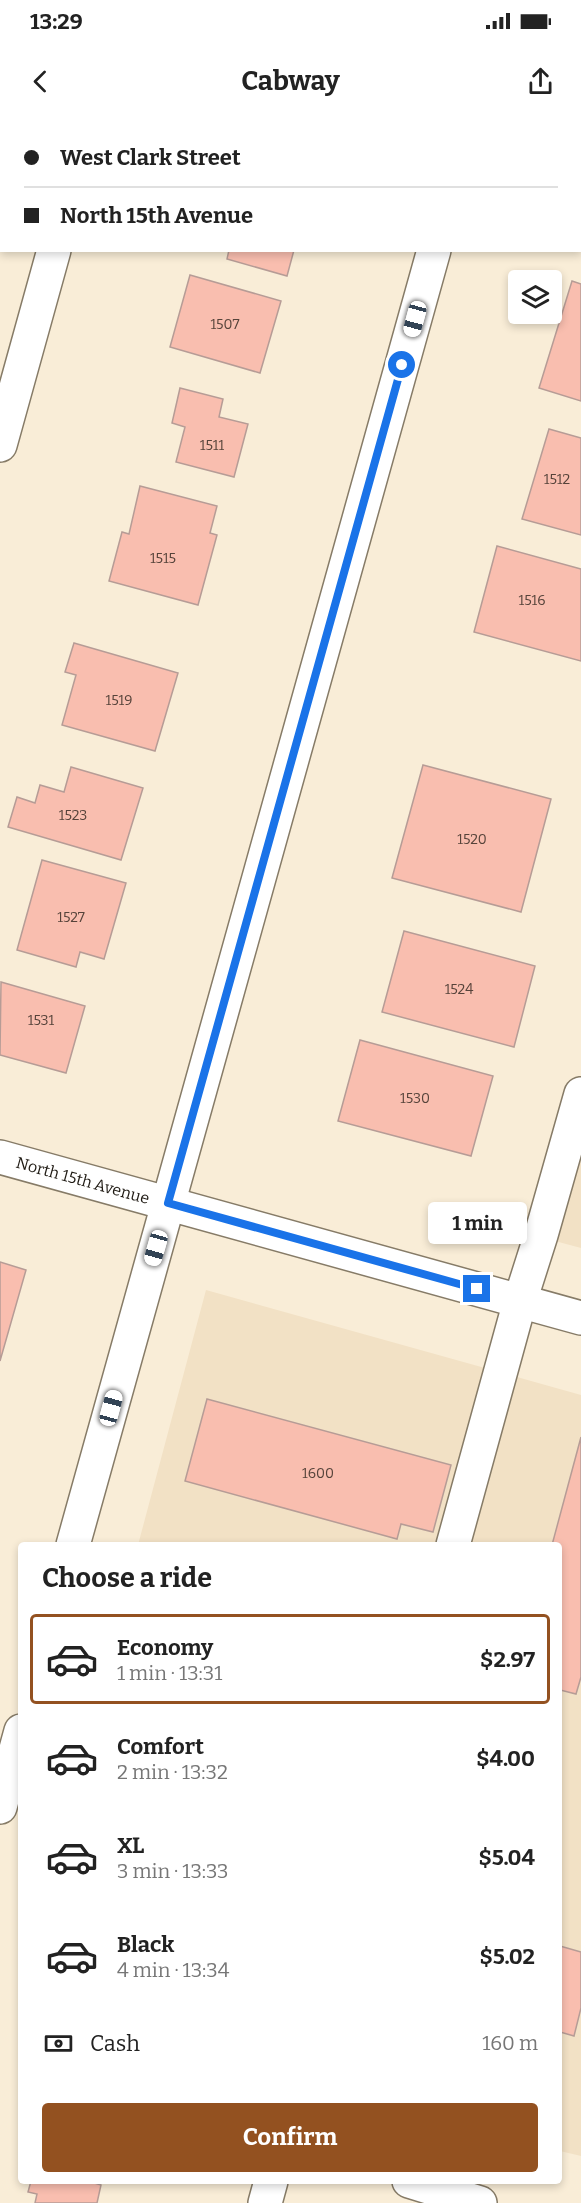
<!DOCTYPE html>
<html lang="en">
<head>
<meta charset="utf-8">
<style>
	:root { --surface:#fff; --page:#f2f2f2; --text:#222; --muted:#767676; --line:#e0e0e0; --accent:#935120 }
	body { margin:0; font-family:Bitter,serif; background:var(--page); color:var(--text); height:100vh; display:flex; flex-direction:column; font-size:22px; white-space:nowrap }
	* { box-sizing:border-box; margin:0 }
	p { font-size:20px; color:var(--muted) }
	.icon { flex:none; width:33px; height:33px; fill:none; stroke:currentColor; stroke-width:2; stroke-linecap:round; stroke-linejoin:round }
	.map { position:relative; flex:1; overflow:hidden }
	.sheet { position:absolute; left:18px; top:1422px; width:544px; height:642px; display:flex; flex-direction:column; background:var(--surface); border-radius:6px; box-shadow:0 3px 9px #0003 }
	.sheet>* { flex:none }
	.guide { position:absolute; left:0px; top:0px; width:582px; height:132px; box-shadow:0 3px 9px #0003; display:grid; align-content:center; height:132px; padding:0 24px; background:var(--surface) }
	.fabs { position:absolute; left:508px; top:150px; display:grid; gap:12px }
	.fabs a { display:grid; place-items:center; width:54px; height:54px; border-radius:6px; background:var(--surface); box-shadow:0 3px 9px #0003; font-size:30px }
	.end { position:absolute; width:27px; height:27px; margin:-14px; border:8px solid #1a73e8; background:#fff; box-shadow:0 0 0 3px #fff }
	.from { border-radius:50% }
	.bubble { position:absolute; height:42px; border-radius:6px; background:var(--surface); box-shadow:0 3px 9px #0003; font-size:20px; font-weight:700; line-height:42px; text-align:center }
	.car { position:absolute; width:18px; height:36px; margin:-18px -9px; border-radius:8px; box-shadow:0 0 4px 2px #0007; background:linear-gradient(#fff 24%,#345 0 40%,#fff 0 76%,#345 0 86%,#fff 0) }
	.guide b { display:flex; align-items:center; gap:21px; height:57px; font-size:22px }
	.guide b+b { border-top:2px solid var(--line) }
	.guide i { width:15px; height:15px; background:var(--text) }
	ul { padding:0; list-style:none }
	li { display:flex; align-items:center; gap:18px; height:90px; margin:0 12px 9px; padding:0 12px; border:3px solid transparent; border-radius:6px }
	li div { flex:1 }
	li b { display:block; font-size:22px }
	li em { font-style:normal; font-weight:700 }
	li.current { border-color:var(--accent) }
	li>.icon { width:54px; height:54px; stroke-width:1.5 }
	h2 { padding:0 24px; font-size:27px; line-height:72px }
	.pay { display:flex; align-items:center; gap:15px; height:66px; padding:0 24px; font-size:22px }
	.pay p { margin-inline-start:auto }
	.primary-button { display:flex; gap:12px; margin-top:auto; padding:12px 24px }
	.primary-button a { flex:1; height:69px; border-radius:6px; background:var(--accent); color:#fff; font-size:24px; font-weight:700; line-height:69px; text-align:center }
	.status { display:flex; justify-content:space-between; align-items:center; height:42px; padding:0 30px; background:var(--surface); direction:ltr }
	.status svg { height:16px; fill:currentColor }
	header { display:flex; justify-content:space-between; align-items:center; height:78px; padding:0 24px; background:var(--surface); font-size:27px; font-weight:700 }
	.map>svg:first-child { display:block }
	.built { fill:#f2e1c5 }
	.building { fill:#f9beaf; stroke:#b69c96; stroke-width:1.5 }
	.lines { fill:none; stroke-linecap:round; stroke-linejoin:round }
	.minor-casing { stroke:#867b67; stroke-width:36 }
	.minor { stroke:#fff; stroke-width:33 }
	.route { stroke:#1a73e8; stroke-width:8 }
	.labels { text-anchor:middle; dominant-baseline:central; stroke-width:5; stroke-linejoin:round; paint-order:stroke }
	.number-label { font-size:14px; fill:#56433a }
	.street-label { font-size:16px; fill:#1f1a13; stroke:#f9edd7 }
</style>
</head>
<body>
<div class="status"><b>13:29</b><svg viewBox="0 0 49 12"><path d="M0 12V9h3v3zM5 12V6h3v6zM10 12V3h3v9zM15 12V0h3v12zM26 1h20v11H26zM47 4h2v5h-2z"/></svg></div>
<header><svg class="icon" aria-label="back" viewBox="0 0 24 24"><path d="M15 5l-7 7 7 7"/></svg>Cabway<svg class="icon" aria-label="share" viewBox="0 0 24 24"><path d="M12 15V3M7 8l5-5 5 5M5 13v7h14v-7"/></svg></header>
<div class="map">
<svg width="581" height="2083" viewBox="0 0 581 2083">
	<rect width="100%" height="100%" fill="#f9edd7"/>
	<g class="built">
		<path d="M581,1028v100l-26,-7z"/>
		<path d="M206,1170l375,105v761l-21,-5v-606h-422z"/>
	</g>
	<g class="building">
		<path d="M17,0h42l6,2h-48z"/>
		<path d="M229,130h65l-7,26 -60,-17z"/>
		<path d="M190,155l91,26 -21,72 -90,-26z"/>
		<path d="M572,161l9,3v117l-42,-13z"/>
		<path d="M180,268l43,11 -4,18 29,7 -14,53 -58,-15 9,-35 -13,-4z"/>
		<path d="M549,309l32,9v97l-59,-16z"/>
		<path d="M140,366l77,20 -7,27 7,2 -19,70 -89,-24 13,-49 7,2z"/>
		<path d="M497,426l84,23v92l-107,-29z"/>
		<path d="M74,523l104,30 -23,78 -93,-26 14,-50 -11,-3z"/>
		<path d="M423,645l128,34 -30,113 -129,-34z"/>
		<path d="M71,647l72,21 -22,72 -113,-33 9,-30 18,6 5,-18 24,7z"/>
		<path d="M42,740l84,23 -22,76 -24,-7 -4,15 -59,-17z"/>
		<path d="M404,811l131,35 -21,81 -132,-35z"/>
		<path d="M1,862l84,24 -19,67 -66,-18z"/>
		<path d="M360,920l133,36 -22,80 -133,-35z"/>
		<path d="M0,1142l26,8 -26,91z"/>
		<path d="M207,1279l244,66 -18,67 -32,-8 -4,15 -212,-58z"/>
		<path d="M581,1317v240l-5,17 -16,-4v-145h-8z"/>
		<path d="M560,1826l21,6v56l-7,28 -14,-4z"/>
		<path d="M31,2061h57l13,4 -4,18h-62l2,-9 -9,-2z"/>
	</g>
	<g class="lines">
		<defs>
			<g id="minor">
				<path d="M405,0l6,2"/>
				<path d="M90,2v-2"/>
				<path d="M470,2l1,-2"/>
				<path d="M580,49h1"/>
				<path d="M0,325l54,-195"/>
				<path id="s1" d="M0,1037l581,161"/>
				<path d="M73,1425l361,-1295"/>
				<path d="M453,1425l67,-244 21,-66 40,-141"/>
				<path d="M0,1687l21,-76"/>
				<path d="M409,2061l71,22"/>
				<path d="M265,2083l6,-22"/>
			</g>
		</defs>
		<use href="#minor" class="minor-casing"/>
		<use href="#minor" class="minor"/>
	</g>
	<g class="lines">
		<path class="route" d="M402,245l-234,838 309,86"/>
	</g>
	<g class="labels">
		<g class="number-label">
			<text x="225" y="204">1507</text>
			<text x="212" y="325">1511</text>
			<text x="557" y="359">1512</text>
			<text x="163" y="438">1515</text>
			<text x="532" y="480">1516</text>
			<text x="119" y="580">1519</text>
			<text x="73" y="695">1523</text>
			<text x="472" y="719">1520</text>
			<text x="71" y="797">1527</text>
			<text x="459" y="869">1524</text>
			<text x="41" y="900">1531</text>
			<text x="415" y="978">1530</text>
			<text x="318" y="1353">1600</text>
		</g>
		<g class="street-label">
			<text stroke="none"><textPath href="#s1" startOffset="86">North 15th Avenue</textPath></text>
		</g>
	</g>
</svg>
<div class="fabs">
<a><svg class="icon" aria-label="layers" viewBox="0 0 24 24"><path d="M12 4l9 5-9 5-9-5zM3 14l9 5 9-5"/></svg></a>
</div>
<i class="end from" style="left:402px;top:245px"></i>
<i class="end" style="left:477px;top:1169px"></i>
<div class="bubble" style="left:428px;top:1082px;width:99px">1 min</div>
<i class="car" style="left:415px;top:199px;rotate:195deg"></i>
<i class="car" style="left:156px;top:1128px;rotate:196deg"></i>
<i class="car" style="left:111px;top:1288px;rotate:15deg"></i>
<div class="guide">
<b><i class="from"></i>West Clark Street</b>
<b><i></i>North 15th Avenue</b>
</div>
<section class="sheet">
<h2>Choose a ride</h2>
<ul>
<li class="current"><svg class="icon" aria-label="car" viewBox="0 0 24 24"><path d="M5 17H2v-5l4-1 3-4h7l3 4 3 1v5h-3M9 17h6M6 11h13"/><circle cx="7" cy="17" r="2"/><circle cx="17" cy="17" r="2"/></svg><div><b>Economy</b><p>1 min · 13:31</p></div><em>$2.97</em></li>
<li><svg class="icon" aria-label="car" viewBox="0 0 24 24"><path d="M5 17H2v-5l4-1 3-4h7l3 4 3 1v5h-3M9 17h6M6 11h13"/><circle cx="7" cy="17" r="2"/><circle cx="17" cy="17" r="2"/></svg><div><b>Comfort</b><p>2 min · 13:32</p></div><em>$4.00</em></li>
<li><svg class="icon" aria-label="car" viewBox="0 0 24 24"><path d="M5 17H2v-5l4-1 3-4h7l3 4 3 1v5h-3M9 17h6M6 11h13"/><circle cx="7" cy="17" r="2"/><circle cx="17" cy="17" r="2"/></svg><div><b>XL</b><p>3 min · 13:33</p></div><em>$5.04</em></li>
<li><svg class="icon" aria-label="car" viewBox="0 0 24 24"><path d="M5 17H2v-5l4-1 3-4h7l3 4 3 1v5h-3M9 17h6M6 11h13"/><circle cx="7" cy="17" r="2"/><circle cx="17" cy="17" r="2"/></svg><div><b>Black</b><p>4 min · 13:34</p></div><em>$5.02</em></li>
</ul>
<div class="pay"><svg class="icon" aria-label="cash" viewBox="0 0 24 24"><path d="M3 7h18v10H3z"/><circle cx="12" cy="12" r="2"/></svg>Cash<p>160 m</p></div>
<div class="primary-button"><a>Confirm</a></div>
</section>
</div>
</body>
</html>
